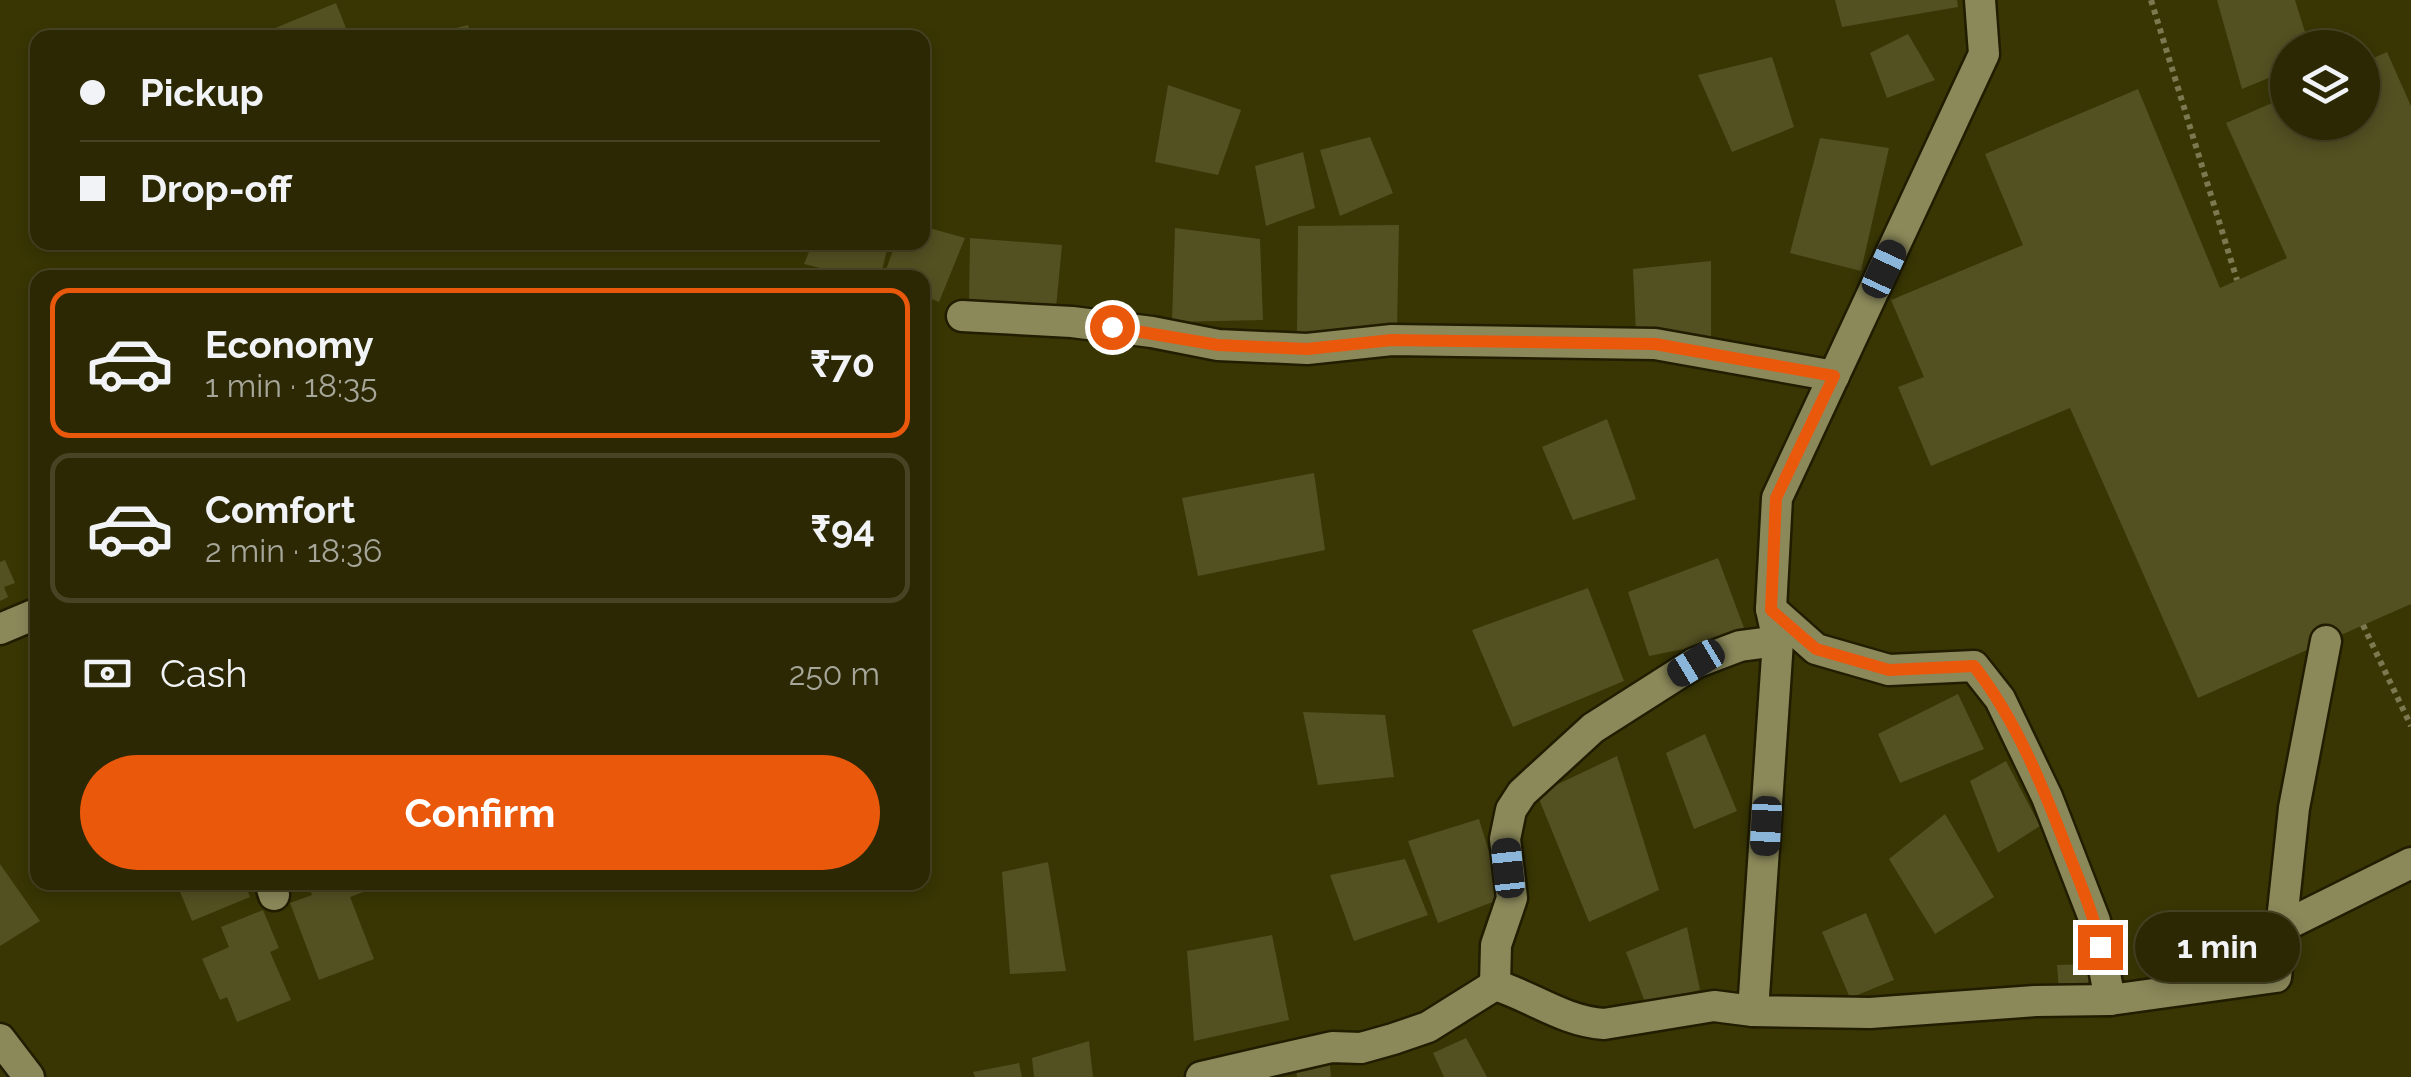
<!DOCTYPE html>
<html lang="en">
<head>
<meta charset="utf-8">
<style>
	:root { --surface:#2b2803; --page:#33300d; --text:#f1f3f6; --muted:#a6a69a; --line:#474425; --accent:#ea580c }
	body { margin:0; font-family:Raleway,sans-serif; background:var(--page); color:var(--text); height:100vh; display:flex; flex-direction:column; font-size:38px; white-space:nowrap }
	* { box-sizing:border-box; margin:0 }
	p { font-size:32px; color:var(--muted) }
	.icon { flex:none; width:55px; height:55px; fill:none; stroke:currentColor; stroke-width:2; stroke-linecap:round; stroke-linejoin:round }
	.map { position:relative; flex:1; overflow:hidden }
	.side { position:absolute; left:30px; top:270px; width:900px; height:620px; display:flex; flex-direction:column; background:var(--surface); border-radius:20px; box-shadow:0 5px 15px #0003,0 0 0 2px var(--line) }
	.side>* { flex:none }
	.top-card { position:absolute; left:30px; top:30px; width:900px; height:220px; border-radius:20px; box-shadow:0 5px 15px #0003,0 0 0 2px var(--line); display:grid; align-content:center; height:220px; padding:0 50px; background:var(--surface) }
	.buttons { position:absolute; left:2270px; top:30px; display:grid; gap:20px }
	.buttons a { display:grid; place-items:center; width:110px; height:110px; border-radius:50%; background:var(--surface); box-shadow:0 5px 15px #0003,0 0 0 2px var(--line); font-size:50px }
	.end { position:absolute; width:45px; height:45px; margin:-22px; border:12px solid #ea580c; background:#fff; box-shadow:0 0 0 5px #fff }
	.from { border-radius:50% }
	.bubble { position:absolute; height:70px; border-radius:35px; background:var(--surface); box-shadow:0 5px 15px #0003,0 0 0 2px var(--line); font-size:32px; font-weight:700; line-height:70px; text-align:center }
	.car { position:absolute; width:30px; height:60px; margin:-30px -15px; border-radius:12px; box-shadow:0 0 8px 2px #0007; background:linear-gradient(#222 24%,#8ab4d8 0 40%,#222 0 76%,#8ab4d8 0 86%,#222 0) }
	.top-card b { display:flex; align-items:center; gap:35px; height:95px; font-size:38px }
	.top-card b+b { border-top:2px solid var(--line) }
	.top-card i { width:25px; height:25px; background:var(--text) }
	ul { padding:18px 0 0; list-style:none }
	li { display:flex; align-items:center; gap:30px; height:150px; margin:0 20px 15px; padding:0 30px; border:5px solid var(--line); border-radius:20px }
	li div { flex:1 }
	li b { display:block; font-size:38px }
	li em { font-style:normal; font-weight:700 }
	li.current { border-color:var(--accent) }
	li>.icon { width:90px; height:90px; stroke-width:1.5 }
	.pay { display:flex; align-items:center; gap:25px; height:110px; padding:0 50px; font-size:38px }
	.pay p { margin-inline-start:auto }
	.action { display:flex; gap:20px; margin-top:auto; padding:20px 50px }
	.action a { flex:1; height:115px; border-radius:60px; background:var(--accent); color:#fff; font-size:40px; font-weight:700; line-height:115px; text-align:center }
	.map>svg:first-child { display:block }
	.building { fill:#535022 }
	.lines { fill:none; stroke-linecap:round; stroke-linejoin:round }
	.minor-casing { stroke:#201d00; stroke-width:35 }
	.path { stroke:#7c7951; stroke-width:6; stroke-dasharray:5 5; stroke-linecap:butt }
	.minor { stroke:#8b895a; stroke-width:30 }
	.route { stroke:#ea580c; stroke-width:12 }
</style>
</head>
<body>
<div class="map">
<svg width="2411" height="1077" viewBox="0 0 2411 1077">
	<rect width="100%" height="100%" fill="#393604"/>
	<g class="building">
		<path d="M1835,0h122l1,7 -116,20z"/>
		<path d="M2217,0h78l15,48h-22v22l-46,19z"/>
		<path d="M336,3l14,35h-85l-2,-5z"/>
		<path d="M468,25l4,13h-49v-2z"/>
		<path d="M1908,34l27,46 -48,18 -17,-45z"/>
		<path d="M2387,52l24,54v498l-213,94 -128,-290 -139,58 -33,-79 26,-10 -33,-77 132,-55 -38,-91 153,-65 82,199 67,-30 -61,-135 62,-27v26h74v-59z"/>
		<path d="M1772,57l22,70 -62,25 -34,-77z"/>
		<path d="M1168,85l73,25 -23,65 -63,-13z"/>
		<path d="M1370,137l23,56 -53,23 -20,-66z"/>
		<path d="M1820,138l69,10 -28,123 -71,-18z"/>
		<path d="M1303,152l12,56 -49,18 -11,-60z"/>
		<path d="M1399,225l-2,105 -100,7 1,-111z"/>
		<path d="M922,226l43,12 -26,64 -17,-7v-17h-39l13,-36h26z"/>
		<path d="M1175,228l85,11 3,81 -91,2z"/>
		<path d="M970,238l92,7 -6,63 -87,-3z"/>
		<path d="M813,242h76l-9,36h-20l-56,-14z"/>
		<path d="M1711,261v77l-75,-4 -3,-65z"/>
		<path d="M1607,419l29,80 -63,21 -31,-73z"/>
		<path d="M1314,473l11,77 -127,26 -16,-78z"/>
		<path d="M1718,558l29,78 -98,20 -21,-64z"/>
		<path d="M5,560l10,23 -11,4 4,10 -8,4v-39z"/>
		<path d="M1588,588l36,93 -111,46 -41,-97z"/>
		<path d="M1958,694l26,55 -84,34 -22,-49z"/>
		<path d="M1303,712l82,3 9,62 -76,8z"/>
		<path d="M1705,734l32,77 -43,18 -28,-76z"/>
		<path d="M1617,756l42,134 -70,32 -52,-128z"/>
		<path d="M2006,761l34,65 -42,27 -28,-72z"/>
		<path d="M1945,814l49,83 -59,37 -46,-75z"/>
		<path d="M1479,819l24,79 -65,25 -30,-82z"/>
		<path d="M1405,859l23,56 -74,26 -24,-66z"/>
		<path d="M1048,862l18,109 -56,3 -8,-102z"/>
		<path d="M0,864l40,57 -40,25z"/>
		<path d="M176,882h68l6,15 -58,24z"/>
		<path d="M308,882h55l3,9 -16,6 24,62 -55,21 -29,-77 22,-8z"/>
		<path d="M263,910l16,38 -9,4 21,48 -54,22 -10,-25 -7,3 -18,-41 27,-12 -8,-20z"/>
		<path d="M1866,913l28,67 -44,18 -28,-66z"/>
		<path d="M1687,927l13,63 -54,15 -20,-53z"/>
		<path d="M1272,935l17,85 -95,21 -7,-90z"/>
		<path d="M2090,964l-2,24 -29,2 -2,-25z"/>
		<path d="M1466,1038l21,39h-43l-11,-24z"/>
		<path d="M1089,1041l4,36h-59l-2,-19z"/>
		<path d="M1329,1056l2,21h-34l-2,-16z"/>
		<path d="M1019,1063l3,14h-47l-2,-5z"/>
	</g>
	<g class="lines">
		<defs>
			<g id="minor">
				<path d="M1980,0l4,54 -207,444 -6,111 7,32 -25,370 117,2 166,-12 74,-1 166,-23 18,-169 32,-167"/>
				<path d="M962,316l110,6 80,10 66,13 89,4 85,-9 263,4 179,32"/>
				<path d="M1771,609l45,40 73,21 85,-4 26,33 47,98 48,124 15,79"/>
				<path d="M0,629l38,-16"/>
				<path d="M270,882l4,13"/>
				<path d="M2282,927l129,-64"/>
				<path d="M1495,985l1,-40 16,-47 -7,-59 6,-29 11,-17 71,-65 102,-65 45,-17 38,-5"/>
				<path d="M0,1039l29,38"/>
				<path d="M1201,1077l131,-30 29,1 32,-9 35,-12 67,-42c38,12 68,36 109,39l110,-18 39,5"/>
			</g>
		</defs>
		<use href="#minor" class="minor-casing"/>
		<g class="path">
			<path d="M2151,0l86,280"/>
			<path d="M2363,625l48,101"/>
		</g>
		<use href="#minor" class="minor"/>
	</g>
	<g class="lines">
		<path class="route" d="M1112,327l106,18 89,4 85,-9 263,4 179,32 -58,122 -5,112 45,39 73,21 85,-4c43,55 69,121 94,186 12,31 26,62 32,95"/>
	</g>
</svg>
<div class="buttons">
<a><svg class="icon" aria-label="layers" viewBox="0 0 24 24"><path d="M12 4l9 5-9 5-9-5zM3 14l9 5 9-5"/></svg></a>
</div>
<i class="end from" style="left:1112px;top:327px"></i>
<i class="end" style="left:2100px;top:947px"></i>
<div class="bubble" style="left:2135px;top:912px;width:165px">1 min</div>
<i class="car" style="left:1884px;top:269px;rotate:25deg"></i>
<i class="car" style="left:1696px;top:663px;rotate:239deg"></i>
<i class="car" style="left:1766px;top:826px;rotate:183deg"></i>
<i class="car" style="left:1508px;top:868px;rotate:354deg"></i>
<div class="top-card">
<b><i class="from"></i>Pickup</b>
<b><i></i>Drop-off</b>
</div>
<section class="side">
<ul>
<li class="current"><svg class="icon" aria-label="car" viewBox="0 0 24 24"><path d="M5 17H2v-5l4-1 3-4h7l3 4 3 1v5h-3M9 17h6M6 11h13"/><circle cx="7" cy="17" r="2"/><circle cx="17" cy="17" r="2"/></svg><div><b>Economy</b><p>1 min · 18:35</p></div><em>₹70</em></li>
<li><svg class="icon" aria-label="car" viewBox="0 0 24 24"><path d="M5 17H2v-5l4-1 3-4h7l3 4 3 1v5h-3M9 17h6M6 11h13"/><circle cx="7" cy="17" r="2"/><circle cx="17" cy="17" r="2"/></svg><div><b>Comfort</b><p>2 min · 18:36</p></div><em>₹94</em></li>
</ul>
<div class="pay"><svg class="icon" aria-label="cash" viewBox="0 0 24 24"><path d="M3 7h18v10H3z"/><circle cx="12" cy="12" r="2"/></svg>Cash<p>250 m</p></div>
<div class="action"><a>Confirm</a></div>
</section>
</div>
</body>
</html>
